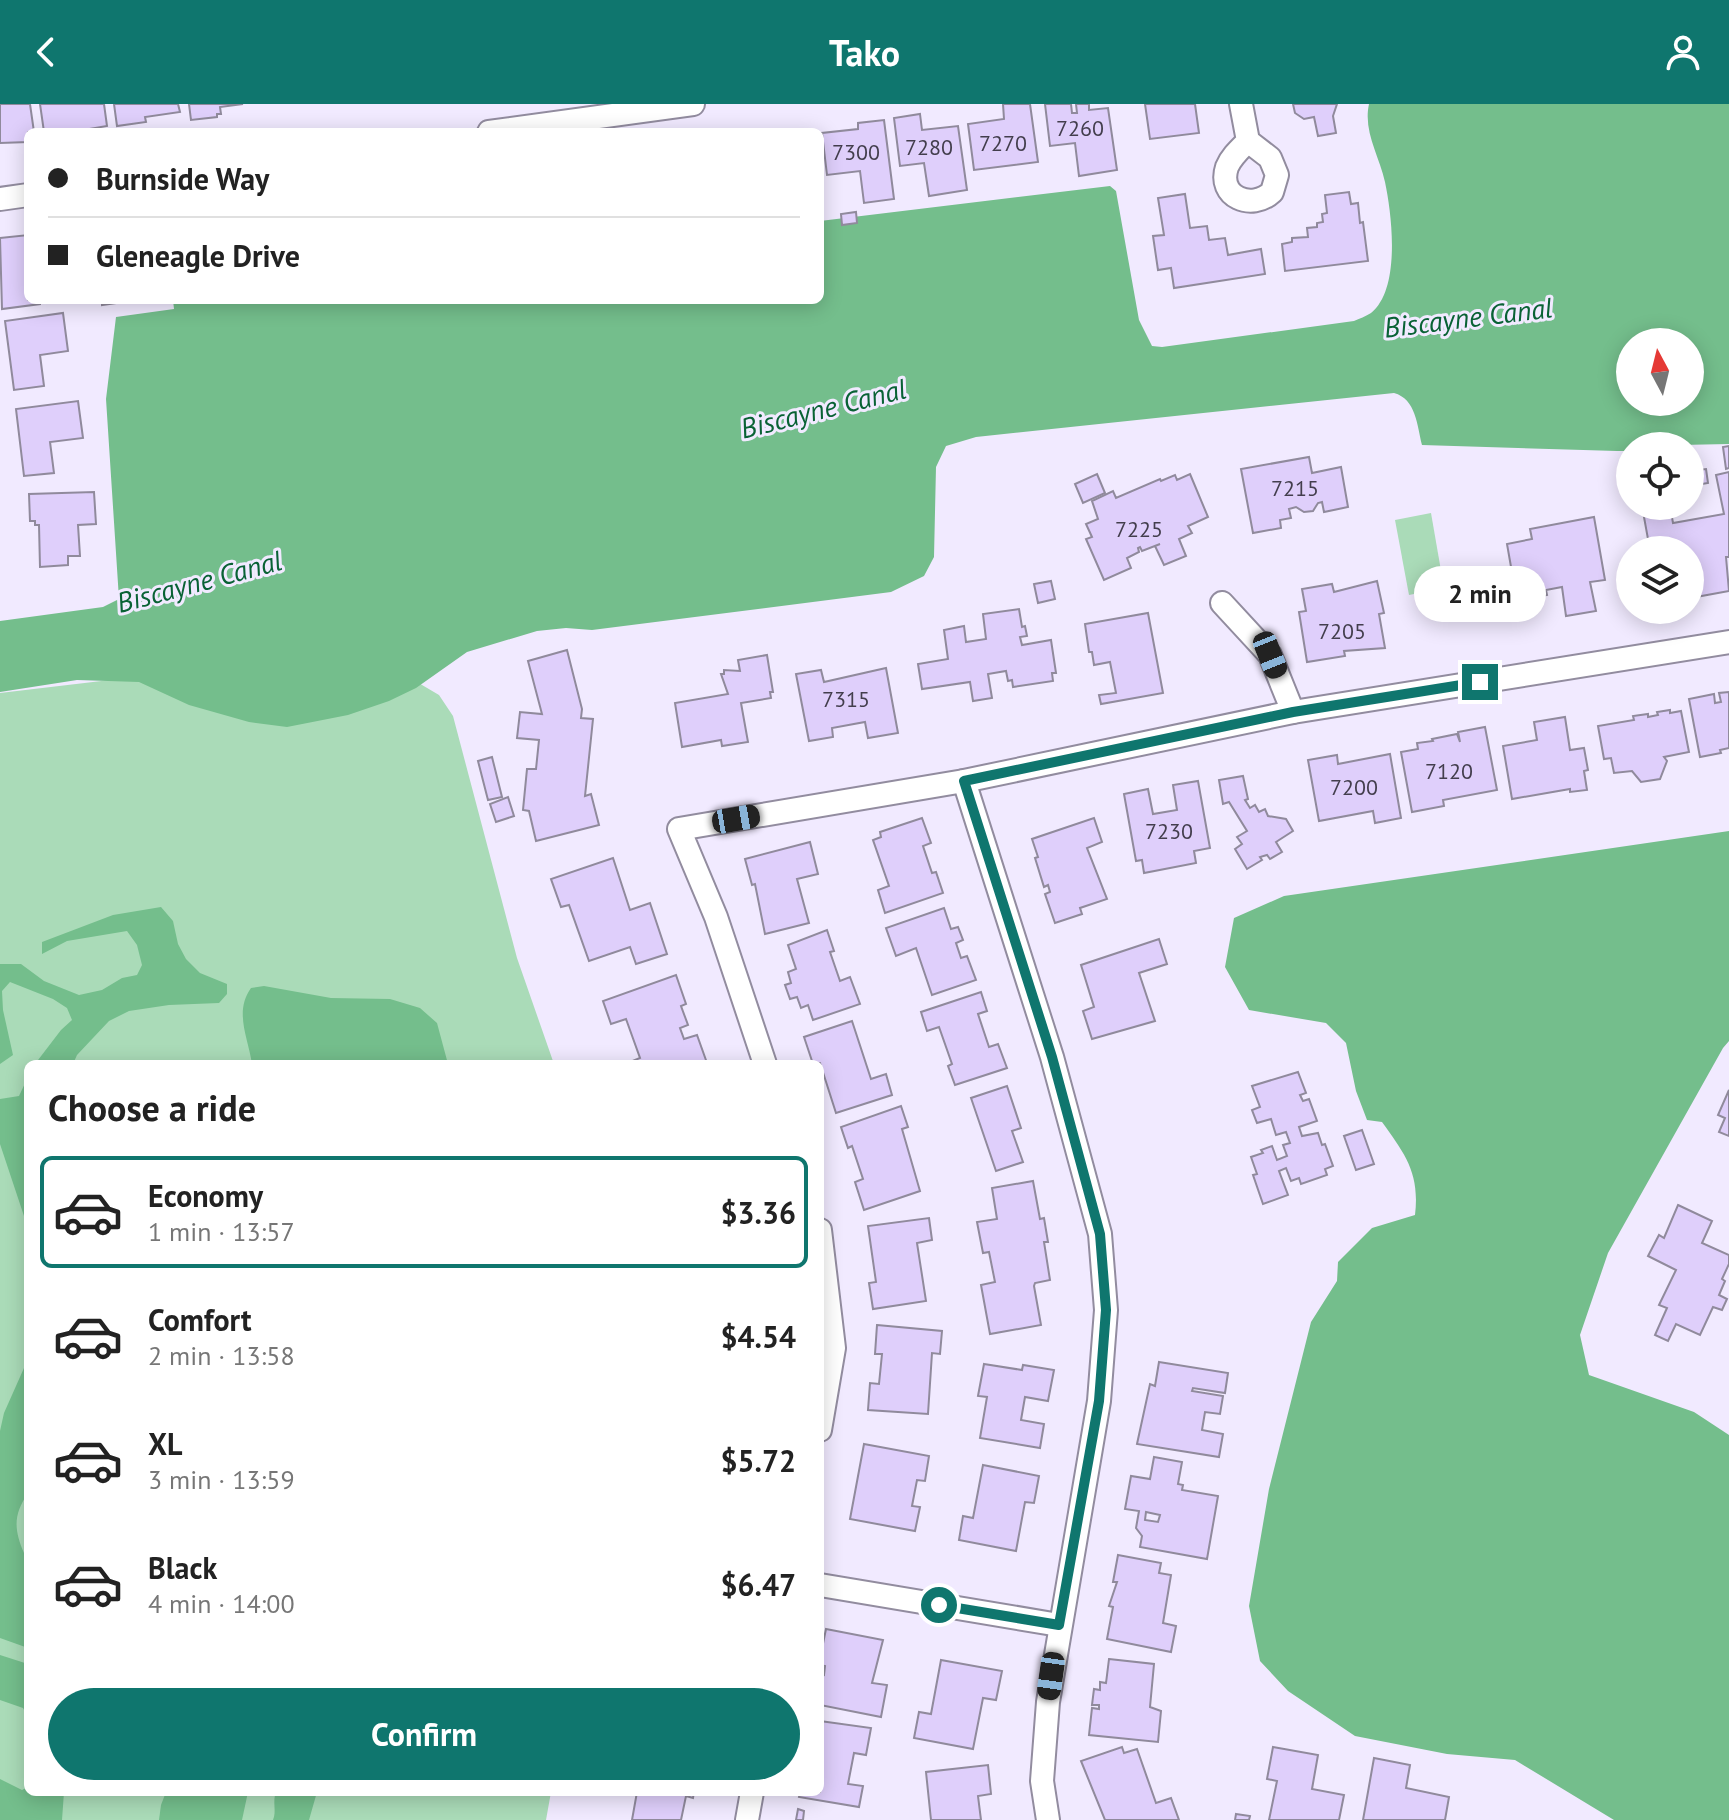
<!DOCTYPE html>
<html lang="en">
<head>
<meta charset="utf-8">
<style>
	:root { --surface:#fff; --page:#f2f2f2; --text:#222; --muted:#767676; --line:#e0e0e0; --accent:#0f766e }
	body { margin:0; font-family:"PT Sans",sans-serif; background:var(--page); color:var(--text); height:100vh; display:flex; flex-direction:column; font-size:30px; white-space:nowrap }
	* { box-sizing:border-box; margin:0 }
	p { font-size:26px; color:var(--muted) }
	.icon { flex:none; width:44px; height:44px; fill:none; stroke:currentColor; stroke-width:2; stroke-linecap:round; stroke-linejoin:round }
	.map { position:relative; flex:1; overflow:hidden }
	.drawer { position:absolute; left:24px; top:956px; width:800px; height:736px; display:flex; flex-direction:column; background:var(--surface); border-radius:12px; box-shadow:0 4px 20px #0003 }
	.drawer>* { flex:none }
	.top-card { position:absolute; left:24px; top:24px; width:800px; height:176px; border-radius:12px; box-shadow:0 4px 20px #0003; display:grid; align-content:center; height:176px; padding:0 24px; background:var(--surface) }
	.needle { width:52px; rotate:353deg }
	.buttons { position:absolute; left:1616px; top:224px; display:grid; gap:16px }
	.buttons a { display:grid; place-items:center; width:88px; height:88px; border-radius:50%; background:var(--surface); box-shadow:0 4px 20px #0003; font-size:40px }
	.end { position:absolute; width:36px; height:36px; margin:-18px; border:10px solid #0f766e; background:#fff; box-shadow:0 0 0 4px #fff }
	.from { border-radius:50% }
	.bubble { position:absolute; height:56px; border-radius:28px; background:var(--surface); box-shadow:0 4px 20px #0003; font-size:26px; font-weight:700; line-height:56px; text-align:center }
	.car { position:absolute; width:24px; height:48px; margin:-24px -12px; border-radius:10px; box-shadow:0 0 6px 2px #0007; background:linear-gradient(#222 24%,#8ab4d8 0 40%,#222 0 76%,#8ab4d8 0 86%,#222 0) }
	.top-card b { display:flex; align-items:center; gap:28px; height:76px; font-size:30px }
	.top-card b+b { border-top:2px solid var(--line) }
	.top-card i { width:20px; height:20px; background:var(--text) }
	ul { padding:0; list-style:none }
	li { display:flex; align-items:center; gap:24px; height:112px; margin:0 16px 12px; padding:0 8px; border:4px solid transparent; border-radius:12px }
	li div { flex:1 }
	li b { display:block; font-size:30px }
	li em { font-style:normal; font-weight:700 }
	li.active { border-color:var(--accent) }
	li>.icon { width:72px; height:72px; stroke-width:1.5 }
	h2 { padding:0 24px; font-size:36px; line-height:96px }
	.button { display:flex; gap:16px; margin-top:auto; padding:16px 24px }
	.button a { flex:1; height:92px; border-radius:48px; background:var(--accent); color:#fff; font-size:32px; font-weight:700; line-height:92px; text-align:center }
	header { display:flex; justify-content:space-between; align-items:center; height:104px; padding:0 24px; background:var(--accent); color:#fff; font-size:36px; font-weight:700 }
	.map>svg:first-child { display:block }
	.green { fill:#aadbb8 }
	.water { fill:#74be8c; fill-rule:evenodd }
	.building { fill:#dfcffb; stroke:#908a9c; stroke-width:2; fill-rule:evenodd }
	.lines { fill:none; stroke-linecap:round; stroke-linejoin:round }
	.minor-casing { stroke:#928c9f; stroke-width:26 }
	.minor { stroke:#fff; stroke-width:22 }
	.route { stroke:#0f766e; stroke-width:10 }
	.labels { text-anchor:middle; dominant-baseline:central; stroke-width:6; stroke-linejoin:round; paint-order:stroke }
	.number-label { font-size:22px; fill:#433e4d }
	.water-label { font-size:28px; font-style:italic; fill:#096235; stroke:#f1eaff }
</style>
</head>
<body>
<header><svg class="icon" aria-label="back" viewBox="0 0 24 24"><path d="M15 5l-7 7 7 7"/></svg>Tako<svg class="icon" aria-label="person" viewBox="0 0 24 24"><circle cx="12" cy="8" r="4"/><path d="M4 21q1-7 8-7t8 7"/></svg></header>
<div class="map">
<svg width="1729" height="1716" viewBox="0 0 1729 1716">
	<rect width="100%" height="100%" fill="#f1eaff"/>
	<g class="green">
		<path d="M1431,409l13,75 -35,7 -14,-75z"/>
		<path d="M400,568l39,23 14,21 64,242 37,106h-526v728h523l-5,28h-546v-1127l169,-20z"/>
	</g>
	<g class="water">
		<path d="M1369,0h360v340l-99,2v5h-13l-195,-6c-5,-20 -6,-46 -28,-52l-418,44 -30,9 -10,21 -2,90 -10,19 -33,16 -299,38 -26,-2 -29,3 -70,21 -51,36 -27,13 -41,14 -61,12 -38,-5 -60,-17 -50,-23 -62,-2 -77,12v-71l103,-14 16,-8 -13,-200 10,-82 58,-8 -1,-9h647v-79l290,-35 6,5 23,129 13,26 10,1 192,-26c5,-2 12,-5 17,-8 30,-24 21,-98 14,-131 -6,-27 -22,-50 -16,-78zM1630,238h60v60h-60z"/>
		<path d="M1729,727v210l-6,7 -115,205 -28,82 9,40 105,37 35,23v385h-115l-99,-60 -68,-6 -92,-18 -67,-45 -28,-30 -11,-55 20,-117 42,-167 26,-41 1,-19 34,-34 43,-13c5,-42 -10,-61 -33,-93l-15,-2 -11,-29 -10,-48 -20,-20 -77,-13 -24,-43 9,-49 50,-22z"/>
		<path d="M161,803l12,14 5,23 8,15 14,14 27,11v10l-8,9 -50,2 -40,6 -20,10 -32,34 -4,9h-38l26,-34 11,-10 -5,-12 -14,-9 -43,-17 -8,9 1,19 10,45 -13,9v-100h21l23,17 35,14 23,-5 20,-12 15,-3 5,-10 -5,-20 -10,-14 -60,10 -25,13v-12l71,-27z"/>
		<path d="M264,882l67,12 59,1 30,9 17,15 11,41h-196c-4,-27 -18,-52 -1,-76z"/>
		<path d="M28,973v151l-28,-84v-45l19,-3z"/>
		<path d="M28,1255v134c-15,22 -14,37 -4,60l4,2v93l-28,-10v-207l4,-18z"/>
		<path d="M0,1551l28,9v53l-5,-9 -23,-8z"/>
		<path d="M0,1675l22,11 6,-3v5h36l-2,28h-62z"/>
		<path d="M166,1688h82l-6,28h-83l2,-15z"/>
		<path d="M276,1688h41l-8,28h-36c4,-9 -1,-18 3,-28z"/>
	</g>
	<g class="building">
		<path d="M0,0h30l4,28h-6v10l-28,1z"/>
		<path d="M40,0h64l3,22 -35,6h-28z"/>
		<path d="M114,0h64l2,8 -35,5 1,5 -29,4z"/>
		<path d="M189,0h54l-23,3 1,7h-4v3l-26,3z"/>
		<path d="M1003,0h27l8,58 -64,8 -6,-46 36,-5z"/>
		<path d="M1045,0h26l1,9h5l-1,-9h13v6l19,-2 9,62 -38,6 -4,-33 -25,3z"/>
		<path d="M1145,0h50l4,29 -49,6z"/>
		<path d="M1293,0h44l-4,12 3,17 -18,3 -4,-19 -10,2 -9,-6z"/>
		<path d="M920,10l2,16 36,-4 9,64 -38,6 -5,-33 -24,3 -6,-48z"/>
		<path d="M884,16l10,79 -30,4 -4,-32 -33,4 -5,-42 36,-4v-6z"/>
		<path d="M1349,88l2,12 7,-1 2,20 3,-1 5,39 -83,10 -3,-27 10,-2v-4l16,-1 -1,-9 10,-1v-4l6,-1 -1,-8 5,-1 -2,-18z"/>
		<path d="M1185,90l5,34 17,-2 2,14 16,-2 3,17 33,-6 4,25 -91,14 -3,-20 -13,2 -5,-34 11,-1 -6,-37z"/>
		<path d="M856,108l1,11 -15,2 -1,-11z"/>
		<path d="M28,131v65h12v4l-38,5 -2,-71z"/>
		<path d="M102,196h35l-35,5z"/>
		<path d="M63,209l5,38 -28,4 4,31 -30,4 -9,-69z"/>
		<path d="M78,297l5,37 -33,4 4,31 -30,3 -8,-67z"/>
		<path d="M1729,342v22l-3,1 -3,-22z"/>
		<path d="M1309,353l3,16 29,-6 7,40 -24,5 -2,-10 -4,1 -5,8 -9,1 -8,-5 -7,2 2,9 -11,2 1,8 -28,5 -12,-64z"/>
		<path d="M1706,365l2,14 -18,3v-15z"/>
		<path d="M1729,368v85h-3l3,34 -33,6 -6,-47h-40l-8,-44h28l3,17 51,-9 -8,-39z"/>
		<path d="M1097,370l8,19 -22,10 -8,-19z"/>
		<path d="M1190,370l18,43 -20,9 4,7 -13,6 7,17 -22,9 -9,-19 5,-2 -18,7 -2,-4 -2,1 1,4 -12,6 4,10 -27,12 -18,-41 6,-2 -6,-13 12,-5 -6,-18 21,-10 3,7 44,-19 1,2 14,-6 2,5z"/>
		<path d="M94,388l2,32 -18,1 2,31h-12v9l-28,2 -1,-42h-4v-4h-5l-1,-27z"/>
		<path d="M1594,413l11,63 -15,2 6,29 -30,5 -4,-29 -16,3 1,5 -30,6 -10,-57 25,-5 -2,-10z"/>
		<path d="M1051,477l4,18 -17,4 -4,-19z"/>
		<path d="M1377,477l7,32 -5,1 6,34 -41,3 1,5 -38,6 -8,-50 7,-1 -4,-22 30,-5 2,8z"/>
		<path d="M1019,505l3,18 3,-1 2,10 -7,1 2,8 29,-5 5,33h-4l1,8 -40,6 -1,-7 -4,1 -2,-10 -18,3 4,24 -19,3 -3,-19 -48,7 -4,-25 30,-5 -4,-29 20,-4 2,16 20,-3 -3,-25z"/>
		<path d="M1148,509l15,80 -62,11 -2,-9 17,-2 -6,-31 -16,3 -2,-13h-3l-4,-28z"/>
		<path d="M567,546l15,59 -1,9 12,1 -8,77 6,-2 8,31 -63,16 -7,-30 -6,-1 4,-41h9l3,-29 -22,-2 3,-26 22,2 -14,-53z"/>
		<path d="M767,551l6,37h-3l1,6 -30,5 7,39 -26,4 -1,-6 -39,7 -7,-44 53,-9 -7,-20h3v-4l16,1 -2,-11z"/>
		<path d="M886,564l12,65 -30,5 -3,-16 -33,6 1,9 -24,4 -13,-67 25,-4 3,12z"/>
		<path d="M1729,588v56l-9,2 1,3 -21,4 -11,-58 25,-5 1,9 6,-1 -2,-9z"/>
		<path d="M1670,606v3l11,-2 8,41 -25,5 3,4 -7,18 -19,3 -9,-11 -18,2 -3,-15 -7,1 -6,-33 36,-6 -1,-4 15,-2v3l10,-2 -1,-3z"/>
		<path d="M1565,613l5,33 14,-2 4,22 -4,1 3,19 -17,2v-3l-58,10 -9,-53 34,-6 -3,-18z"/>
		<path d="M1485,623l12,63 -54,10 1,6 -32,6 -11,-60 17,-3 -1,-6 16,-2 -1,-2 25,-5 3,8 -2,-10z"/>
		<path d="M1390,650l11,64 -26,5 -2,-12 -54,10 -11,-61 29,-5 1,9z"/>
		<path d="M492,653l10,40 -14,3 -10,-39z"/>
		<path d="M1243,672l5,23 -3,1 5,8 5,-3 4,7 6,-3 3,7 18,3 7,12 -17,11 6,10 -12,7 -3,-4 -7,2 2,3 -15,9 -12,-20 7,-5 -5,-7 10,-6 -18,-29 -6,2 -4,-24z"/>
		<path d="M1198,677l12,67 -16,3 2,12 -52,10 -2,-13 -6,1 -12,-67 24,-5 5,25 24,-4 -4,-25z"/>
		<path d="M508,693l6,19 -18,6 -6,-18z"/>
		<path d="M922,714l9,25 -8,3 9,27 4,-1 7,21 -58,20 -7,-23 11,-4 -16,-46 8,-3 -1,-5z"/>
		<path d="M1094,714l8,24 -15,6 20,51 -27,9 2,6 -27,9 -10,-29 5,-2 -2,-7 -4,2 -9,-29 3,-1 -6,-18z"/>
		<path d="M810,738l8,32 -21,5 12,44 -44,11 -10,-50 -3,1 -7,-26z"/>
		<path d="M613,754l17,52 20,-7 17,51 -31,10 -6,-17 -41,14 -20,-56 -8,2 -10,-28z"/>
		<path d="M944,804l7,21 7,-2 5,13 -7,3 5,15 6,-2 9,24 -44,15 -16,-47 -20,8 -10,-28z"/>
		<path d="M827,826l7,21 -4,1 10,29 10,-4 10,27 -47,16 -5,-15 -7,3 -4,-11 -7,2 -5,-14 6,-2 -3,-11 8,-3 -8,-24z"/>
		<path d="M1159,835l8,25 -28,9 16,48 -63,18 -9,-28 11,-4 -13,-42z"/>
		<path d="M676,871l10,29 -5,2 7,19 -8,3 4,11 13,-4 10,28 -76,1 -1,-2 10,-4 -14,-39 -15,5 -8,-23z"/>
		<path d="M981,888l6,19 -9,3 11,33 9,-3 9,24 -52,17 -7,-19 4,-2 -13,-37 -12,4 -6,-19z"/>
		<path d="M852,917l19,58 15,-5 6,21 -56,18 -16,-50 -7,1 -9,-27z"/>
		<path d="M1298,968l8,21 -6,2 3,6 6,-2 8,22 -18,6 3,9 16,-3 4,12 3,-1 8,22 -8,3 2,6 -26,9 -2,-6 -8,3 -5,-13 -7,3 9,24 -25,9 -10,-29 4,-1 -6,-17 12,-4 -2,-3 11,-4 5,14 10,-4 -4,-11 7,-2 -4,-11 -10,3 -5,-16 -14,4 -5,-13 8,-3 -8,-21z"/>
		<path d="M1007,982l14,42 -9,3 11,31 -27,9 -25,-73z"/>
		<path d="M1729,986v46l-10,-4 6,-14 -7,-3z"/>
		<path d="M901,1002l7,21 -6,2 18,62 -56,19 -9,-28 8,-3 -11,-33 -4,2 -7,-21z"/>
		<path d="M1362,1026l12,34 -18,6 -12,-34z"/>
		<path d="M1033,1077l7,38 4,-1 4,24h-4l6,38 -15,3 -1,3 7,39 -51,9 -9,-49 14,-3 -6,-30 -6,1 -6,-31 20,-3 -5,-31z"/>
		<path d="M1678,1101l34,16 -10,22 27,12v9l-7,15 3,2 -6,14 8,4 -5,11 -9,-3 -13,28 -24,-11 -8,17 -13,-6 12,-27 -8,-3 17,-35 -28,-14 11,-21 5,3z"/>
		<path d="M929,1114l3,22 -15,3 9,58 -53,8 -4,-26 7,-1 -8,-56z"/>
		<path d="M877,1221l65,6 -2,23 -8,-1 -4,61 -60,-4 2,-27 9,1 3,-30h-7z"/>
		<path d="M1159,1258l69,11 -3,20 -32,-5 -1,3 31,5 -3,18 -15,-2 -3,18 21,4 -4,23 -82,-13 13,-60 5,2z"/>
		<path d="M984,1260l38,6 1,-5 31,5 -6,31 -23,-4 -4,23 23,4 -4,24 -60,-10 7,-41 -9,-1z"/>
		<path d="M864,1340l65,12 -4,25 -8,-1 -5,26 8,1 -5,24 -65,-12z"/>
		<path d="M1154,1353l28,5 -4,22 5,1 -1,5 36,6 -11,63 -67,-12 2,-11 -6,-8 3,-17 -14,-2 6,-33 19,3zM1146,1408l14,3 -2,7 -13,-2z"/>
		<path d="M983,1361l56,11 -5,27 -9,-1 -9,49 -57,-11 4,-24 10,2z"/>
		<path d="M1118,1451l43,8 -2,10 12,2 -8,48 13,3 -5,26 -64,-13 6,-32 -4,-1 8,-24h-4z"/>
		<path d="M826,1525l57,11 -11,43 15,2 -6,32 -61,-12v-31l4,1 1,-9 -5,-1v-7z"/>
		<path d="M1109,1555l45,5 -4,43 11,4 -3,31 -69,-7 3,-27 7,1v-4h-7l2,-16 6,1v-8l6,1z"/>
		<path d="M941,1556l61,11 -6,29 -13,-2 -10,51 -59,-11 5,-26 12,2z"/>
		<path d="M820,1617l51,7 -5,27 -12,-2 -6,31 15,2 -4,21 -60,-10 1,-5h20z"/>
		<path d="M1122,1643l2,6 13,-4 19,54 15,-5 8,22h-74l-24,-59z"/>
		<path d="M1273,1643l45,8 -6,34 32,6 -5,25h-70l8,-39 -10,-2z"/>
		<path d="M1374,1654l36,7 -4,23 43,9 -4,23h-82z"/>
		<path d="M988,1661l3,29 -13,2 3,24h-50l-5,-48z"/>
		<path d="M637,1688h57l-1,6 -7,-2 -5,24h-49z"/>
		<path d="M798,1705l6,2 -1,9h-7z"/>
		<path d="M1236,1710l14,2 -1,4h-14z"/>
	</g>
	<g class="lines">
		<defs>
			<g id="minor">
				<path d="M1241,0l7,37 22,17 7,17 -5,17c-20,19 -55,5 -45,-25 4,-10 13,-18 21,-26"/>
				<path d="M489,28l204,-28"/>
				<path d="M0,95l28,-4"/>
				<path d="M1222,499l48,52 23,57"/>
				<path d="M964,677l88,276 48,177 6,76 -7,91 -51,301 -6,79 6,39"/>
				<path d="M765,960l-49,-147 -37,-88 285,-48 329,-69 436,-70"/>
				<path d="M820,1126l14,118 -14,82"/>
				<path d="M820,1481l239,40"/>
				<path d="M747,1716l5,-28"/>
			</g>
		</defs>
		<use href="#minor" class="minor-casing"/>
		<use href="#minor" class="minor"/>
	</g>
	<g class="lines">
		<path class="route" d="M939,1501l120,20 40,-224 7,-91 -6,-76 -48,-177 -88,-276 329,-69 187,-30"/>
	</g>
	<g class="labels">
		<g class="number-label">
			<text x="1080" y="24">7260</text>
			<text x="1003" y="39">7270</text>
			<text x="929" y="43">7280</text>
			<text x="856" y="48">7300</text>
			<text x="1295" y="384">7215</text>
			<text x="1139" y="425">7225</text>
			<text x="1342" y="527">7205</text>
			<text x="846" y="595">7315</text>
			<text x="1449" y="667">7120</text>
			<text x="1354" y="683">7200</text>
			<text x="1169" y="727">7230</text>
		</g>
		<g class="water-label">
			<text transform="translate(1468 213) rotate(-7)">Biscayne Canal</text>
			<text transform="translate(823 304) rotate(-14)">Biscayne Canal</text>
			<text transform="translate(199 477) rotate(-15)">Biscayne Canal</text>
		</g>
	</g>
</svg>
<div class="buttons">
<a><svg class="needle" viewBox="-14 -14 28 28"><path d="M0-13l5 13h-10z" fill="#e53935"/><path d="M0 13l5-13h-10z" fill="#767676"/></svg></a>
<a><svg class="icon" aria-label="locate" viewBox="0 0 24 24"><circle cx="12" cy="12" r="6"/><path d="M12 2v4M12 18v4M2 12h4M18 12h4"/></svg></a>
<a><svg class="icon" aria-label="layers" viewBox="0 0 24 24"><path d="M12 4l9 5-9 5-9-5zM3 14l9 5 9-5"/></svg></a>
</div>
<i class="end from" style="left:939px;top:1501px"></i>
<i class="end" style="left:1480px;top:578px"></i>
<div class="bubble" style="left:1414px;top:462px;width:132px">2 min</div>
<i class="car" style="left:1270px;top:551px;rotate:158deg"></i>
<i class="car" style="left:736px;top:715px;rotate:80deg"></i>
<i class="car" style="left:1051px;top:1572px;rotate:188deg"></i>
<div class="top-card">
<b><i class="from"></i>Burnside Way</b>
<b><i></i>Gleneagle Drive</b>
</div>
<section class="drawer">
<h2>Choose a ride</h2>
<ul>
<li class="active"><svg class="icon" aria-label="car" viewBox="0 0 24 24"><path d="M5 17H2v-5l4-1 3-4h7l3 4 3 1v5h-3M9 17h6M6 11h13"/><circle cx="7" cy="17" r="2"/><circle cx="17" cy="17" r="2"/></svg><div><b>Economy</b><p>1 min · 13:57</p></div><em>$3.36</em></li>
<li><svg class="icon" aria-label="car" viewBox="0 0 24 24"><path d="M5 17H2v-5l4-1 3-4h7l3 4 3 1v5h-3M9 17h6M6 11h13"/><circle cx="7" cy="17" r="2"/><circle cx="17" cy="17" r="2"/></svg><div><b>Comfort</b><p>2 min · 13:58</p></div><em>$4.54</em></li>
<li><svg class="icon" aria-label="car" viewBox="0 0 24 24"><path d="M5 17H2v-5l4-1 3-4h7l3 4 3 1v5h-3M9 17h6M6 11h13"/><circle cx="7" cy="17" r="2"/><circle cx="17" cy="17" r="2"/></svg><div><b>XL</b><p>3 min · 13:59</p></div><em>$5.72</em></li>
<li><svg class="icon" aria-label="car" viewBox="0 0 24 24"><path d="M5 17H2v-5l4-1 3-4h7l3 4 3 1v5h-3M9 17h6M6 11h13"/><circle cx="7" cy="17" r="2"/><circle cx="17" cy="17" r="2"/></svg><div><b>Black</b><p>4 min · 14:00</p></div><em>$6.47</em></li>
</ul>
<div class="button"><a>Confirm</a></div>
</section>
</div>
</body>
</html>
